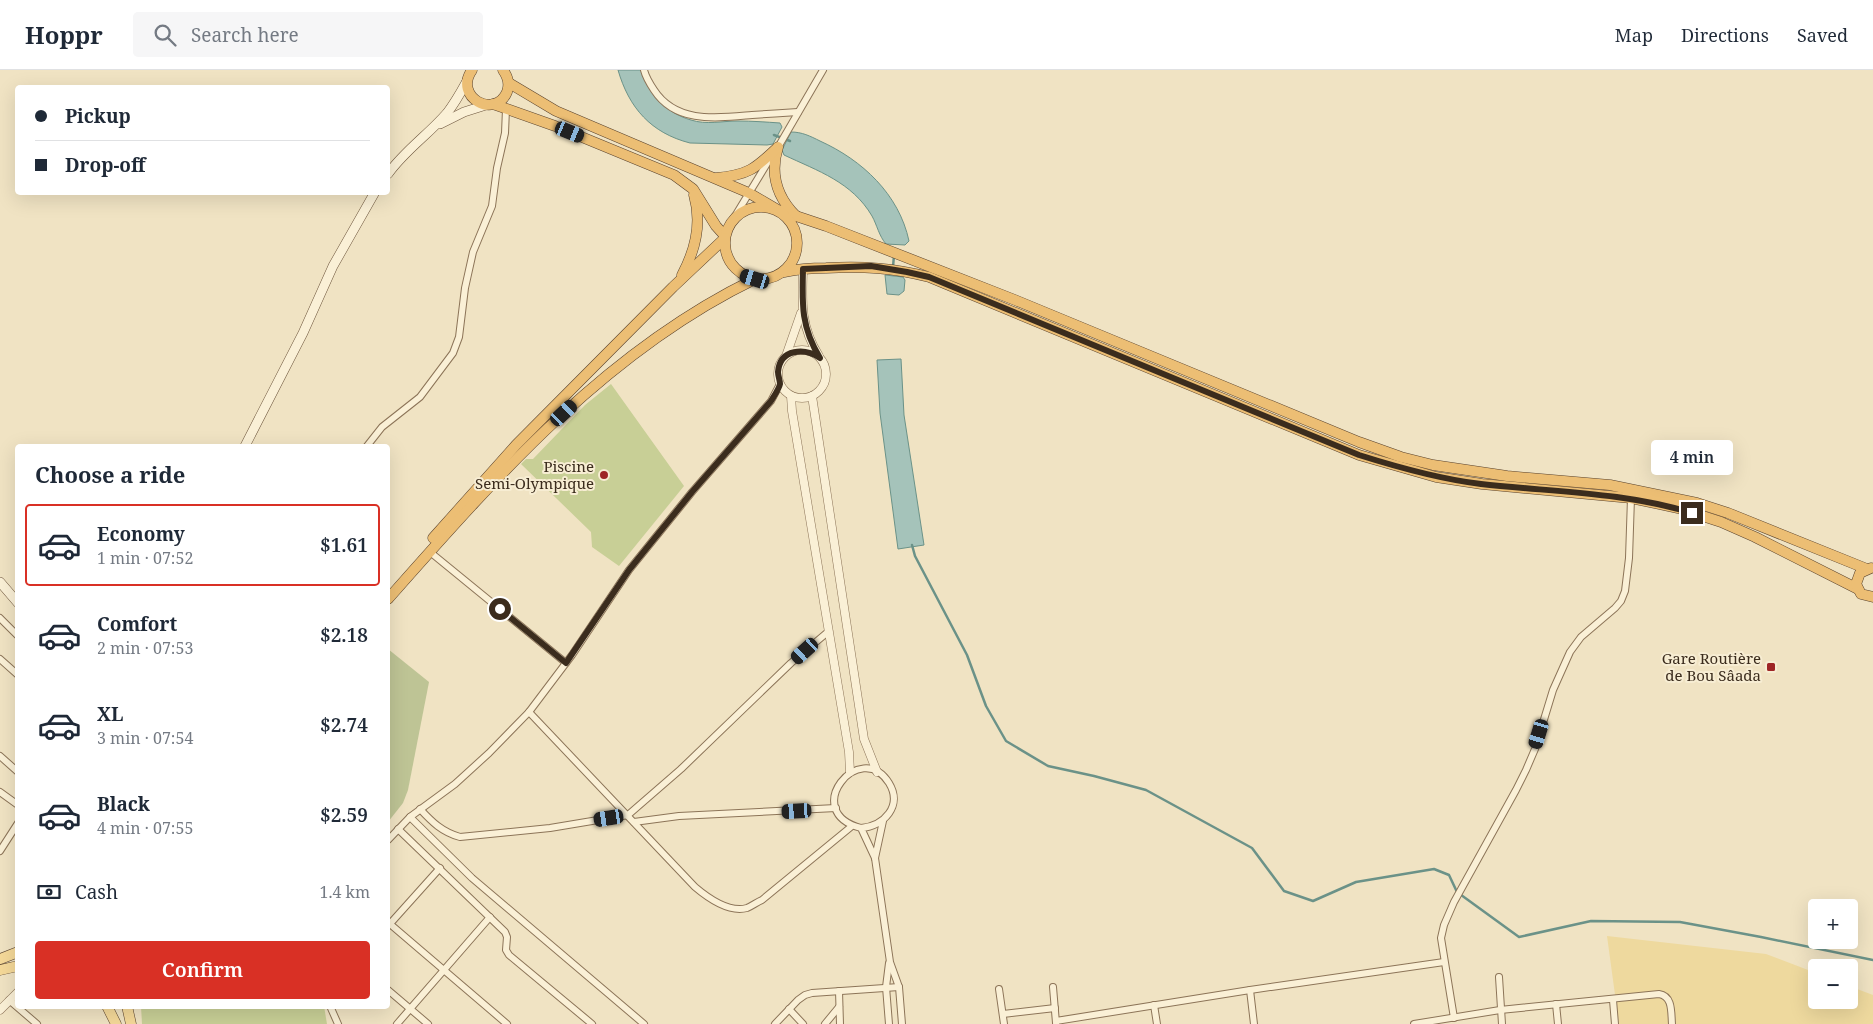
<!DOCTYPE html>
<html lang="en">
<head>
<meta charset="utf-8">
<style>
	:root { --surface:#fff; --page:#f6f6f7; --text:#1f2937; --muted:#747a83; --line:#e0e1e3; --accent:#d93025 }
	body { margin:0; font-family:"Noto Serif",serif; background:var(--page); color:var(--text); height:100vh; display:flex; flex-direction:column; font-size:19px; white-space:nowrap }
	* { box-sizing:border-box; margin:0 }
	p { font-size:16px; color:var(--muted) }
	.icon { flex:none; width:28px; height:28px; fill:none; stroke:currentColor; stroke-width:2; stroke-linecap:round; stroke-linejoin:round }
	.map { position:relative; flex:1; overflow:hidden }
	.side { position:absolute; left:15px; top:374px; width:375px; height:565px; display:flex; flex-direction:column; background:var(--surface); border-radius:5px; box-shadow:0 5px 20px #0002 }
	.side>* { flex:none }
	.hud { position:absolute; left:15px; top:15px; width:375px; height:110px; border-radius:5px; box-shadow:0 5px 20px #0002; display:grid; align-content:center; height:110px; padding:0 20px; background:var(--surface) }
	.fabs { position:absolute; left:1808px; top:829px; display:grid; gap:10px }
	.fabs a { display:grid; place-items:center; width:50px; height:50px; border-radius:5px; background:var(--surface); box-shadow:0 5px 20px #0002; font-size:25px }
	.end { position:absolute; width:22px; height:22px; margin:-11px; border:6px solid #3b2c1d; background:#fff; box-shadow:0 0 0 2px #fff }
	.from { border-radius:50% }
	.bubble { position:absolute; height:35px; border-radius:5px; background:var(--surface); box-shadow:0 5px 20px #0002; font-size:16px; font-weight:600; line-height:35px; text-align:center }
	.car { position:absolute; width:15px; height:30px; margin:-15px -8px; border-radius:6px; box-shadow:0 0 4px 1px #0007; background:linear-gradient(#222 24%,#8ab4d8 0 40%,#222 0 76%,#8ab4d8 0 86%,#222 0) }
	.hud b { display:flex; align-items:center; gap:18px; height:48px; font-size:19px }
	.hud b+b { border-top:1px solid var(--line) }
	.hud i { width:12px; height:12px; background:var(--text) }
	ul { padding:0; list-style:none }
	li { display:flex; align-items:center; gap:15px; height:82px; margin:0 10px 8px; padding:0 10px; border:2px solid transparent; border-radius:5px }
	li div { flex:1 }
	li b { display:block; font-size:19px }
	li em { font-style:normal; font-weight:600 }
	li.selected { border-color:var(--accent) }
	li>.icon { width:45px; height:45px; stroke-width:1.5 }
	h2 { padding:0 20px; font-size:22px; line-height:60px }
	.pay { display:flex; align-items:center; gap:12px; height:55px; padding:0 20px; font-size:19px }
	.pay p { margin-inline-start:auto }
	.primary-button { display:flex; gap:10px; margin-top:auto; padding:10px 20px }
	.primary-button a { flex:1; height:58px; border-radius:5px; background:var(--accent); color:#fff; font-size:20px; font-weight:600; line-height:58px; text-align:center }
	header { display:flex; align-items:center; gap:30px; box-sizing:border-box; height:70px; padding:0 25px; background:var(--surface); border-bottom:1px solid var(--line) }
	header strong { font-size:24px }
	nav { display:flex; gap:28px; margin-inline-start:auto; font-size:18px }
	.search { width:350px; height:45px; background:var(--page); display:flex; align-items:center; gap:12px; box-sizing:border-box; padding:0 18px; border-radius:5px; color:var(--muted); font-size:19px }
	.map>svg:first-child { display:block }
	.green { fill:#c8cf96 }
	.sand { fill:#eed99e }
	.cemetery { fill:#bec495 }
	.water { fill:#a5c3ba; stroke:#6b9288 }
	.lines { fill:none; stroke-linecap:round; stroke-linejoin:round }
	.stream { stroke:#6b9288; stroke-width:2.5 }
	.minor-casing { stroke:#8c7458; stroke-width:8 }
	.tertiary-casing { stroke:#8c7458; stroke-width:9 }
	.secondary-casing { stroke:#6d553c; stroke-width:10 }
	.primary-casing { stroke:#59422d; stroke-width:11 }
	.trunk-casing { stroke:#59422d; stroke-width:11 }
	.minor { stroke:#faf0d6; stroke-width:6 }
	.tertiary { stroke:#faf0d6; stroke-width:8 }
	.secondary { stroke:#faf0d6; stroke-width:9 }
	.primary { stroke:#f5d999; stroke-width:10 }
	.trunk { stroke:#ecbe74; stroke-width:10 }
	.route { stroke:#3b2c1d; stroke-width:6 }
	.poi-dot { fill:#9e2525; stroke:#f7edd3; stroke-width:2 }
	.labels { text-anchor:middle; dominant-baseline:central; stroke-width:4; stroke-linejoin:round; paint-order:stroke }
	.poi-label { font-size:15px; fill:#3b2c1d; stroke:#f7edd3; text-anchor:end }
</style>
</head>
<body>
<header>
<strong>Hoppr</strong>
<div class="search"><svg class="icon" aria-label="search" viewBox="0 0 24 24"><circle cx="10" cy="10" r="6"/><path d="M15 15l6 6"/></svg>Search here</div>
<nav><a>Map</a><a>Directions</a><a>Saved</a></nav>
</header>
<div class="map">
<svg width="1873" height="954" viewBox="0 0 1873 954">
	<rect width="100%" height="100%" fill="#f0e3c3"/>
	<g class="green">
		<path d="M611,314l73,102 -65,80 -27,-19 -1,-15 -70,-68 5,-5h7l52,-54z"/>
		<path d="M141,936h183l3,18h-185z"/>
	</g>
	<path class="sand" d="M1607,866l159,18 50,19v27h33v-14l24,9v29h-254z"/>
	<path class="cemetery" d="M388,579l41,33 -21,108 -5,13 -15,19z"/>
	<g class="water">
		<path d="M618,0h23c8,24 25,43 50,50 15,5 31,1 47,1 14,0 28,1 42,2l2,4 -9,17 -6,1 -77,-2c-39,-10 -61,-35 -72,-73z"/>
		<path d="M791,62c11,0 19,4 29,9 42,19 79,53 89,100l-4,4 -19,-1c-7,-8 -9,-19 -14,-28 -20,-34 -54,-45 -88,-61l-2,-5z"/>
		<path d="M885,205l18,2 2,3 -1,11 -5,4 -12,-1z"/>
		<path d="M901,289l3,56 20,130 -26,4 -18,-136 -3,-53z"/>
	</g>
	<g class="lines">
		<g class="stream">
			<path d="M774,65l16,6"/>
			<path d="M893,197l1,-12"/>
			<path d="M912,475l3,11 52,99 19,51 20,35 42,25 46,10 52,14 106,58 32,43 29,10 43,-19 78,-13 15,6 8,17 62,45 72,-16 89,1 81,15 112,23"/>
		</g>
		<defs>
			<g id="minor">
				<path d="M644,0c2,8 6,14 10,20 22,34 63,28 98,25 15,-1 31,-2 46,-3"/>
				<path d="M777,79l46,-79"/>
				<path d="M732,151l39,-64"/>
				<path d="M367,376l15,-19 38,-30 33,-44 6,-16 6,-49 8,-36 19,-46 5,-38 8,-35 1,-24"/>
				<path d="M430,482l136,111"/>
				<path d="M0,548l18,18"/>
				<path d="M0,589l18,16"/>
				<path d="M529,642l166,175c13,11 34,26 52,21 5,-2 10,-6 15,-8l90,-74"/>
				<path d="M0,686l18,16"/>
				<path d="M0,722l18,13"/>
				<path d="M420,739c12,13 22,23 40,28l90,-9 78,-13 53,-46 110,-106 38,-32"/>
				<path d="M410,747l62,61 172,146"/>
				<path d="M634,752l45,-6 157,-8"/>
				<path d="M861,758c23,-2 42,-22 28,-45 -29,-46 -90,29 -28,45l14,30 15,104 9,25 3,37"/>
				<path d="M398,759l107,103 2,5 -1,13 3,5 83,69"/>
				<path d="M388,770l22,-23 45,-33 34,-31 40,-41 43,-57 57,-85 63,-78 79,-91 9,-17"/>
				<path d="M0,781l18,-28"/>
				<path d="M875,788l8,-37"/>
				<path d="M390,854l117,100"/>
				<path d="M388,856l52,-58"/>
				<path d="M1499,907l3,47"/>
				<path d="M1053,917l3,36"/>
				<path d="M999,919l5,35"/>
				<path d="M388,920l40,34"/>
				<path d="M1250,920l4,34"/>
				<path d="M839,921l1,33"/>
				<path d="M9,930l28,24"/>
				<path d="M1613,930l2,24"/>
				<path d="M1556,934l2,20"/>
				<path d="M1154,935l3,19"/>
				<path d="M330,936l8,18"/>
				<path d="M789,939l14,15"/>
				<path d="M1003,944l52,-6"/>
				<path d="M1454,948l-13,-80 3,-13 10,-23 62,-112 10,-20 9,-21 18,-59 17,-38 11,-15 34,-29 6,-7 4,-10 4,-33 2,-60"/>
				<path d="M1056,951l194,-31 194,-28"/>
				<path d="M397,954l93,-107"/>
				<path d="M775,954l23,-24 7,-5 7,-2 87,-6"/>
				<path d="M825,954l14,-17"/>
				<path d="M889,954l-3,-37 3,-24"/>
				<path d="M1414,954l86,-14 159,-16c14,2 12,19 13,30"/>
			</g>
			<g id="tertiary">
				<path d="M803,199c-1,33 -3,57 16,87"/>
				<circle cx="802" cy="304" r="24"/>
				<path d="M786,286l15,-43"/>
				<path d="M791,326l1,15 57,341 1,20"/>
				<path d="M812,326l52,343 13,33"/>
				<path d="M0,940l18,-18"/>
			</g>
			<g id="secondary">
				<path d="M440,54l24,-12 22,-7"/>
				<path d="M388,104c16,-23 40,-39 59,-61 8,-10 14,-21 20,-32"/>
				<path d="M245,376l58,-113 30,-67 42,-74"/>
				<path d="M0,512l18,21"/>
			</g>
			<g id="primary">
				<path d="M0,889l18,-7"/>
				<path d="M0,900l18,-4"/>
				<path d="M107,936l9,18"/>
				<path d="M127,936l4,18"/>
			</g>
			<g id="trunk">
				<path d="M472,0c-19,27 23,50 35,22 3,-8 1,-15 -4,-22"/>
				<path d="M509,13l47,28 193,82 29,17 48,16 189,74 344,142 42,15 32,8 74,11 103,9 87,18 31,10 139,56"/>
				<path d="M493,34l62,22 119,49 19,14 23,37 9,10"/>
				<path d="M778,77c-8,26 -2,49 18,69"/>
				<path d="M716,108c32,-3 39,-9 61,-30"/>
				<circle cx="761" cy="173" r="36"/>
				<path d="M784,202c14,-3 28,-4 42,-4 38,-2 67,0 103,9l430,178 77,22 46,7 149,14 47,10 43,14 34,15 101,51"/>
				<path d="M682,205c14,-26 20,-52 12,-80"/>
				<path d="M433,468l83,-93 157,-158 52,-49"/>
				<path d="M1871,498l-11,5 -4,11 5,10 12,3"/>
				<path d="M388,529c108,-122 218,-248 367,-320"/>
			</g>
		</defs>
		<use href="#minor" class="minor-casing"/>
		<use href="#tertiary" class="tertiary-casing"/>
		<use href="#secondary" class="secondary-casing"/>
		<use href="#primary" class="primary-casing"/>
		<use href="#trunk" class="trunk-casing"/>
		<use href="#minor" class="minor"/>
		<use href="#tertiary" class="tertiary"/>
		<use href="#secondary" class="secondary"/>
		<use href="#primary" class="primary"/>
		<use href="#trunk" class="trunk"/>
	</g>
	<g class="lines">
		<path class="route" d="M500,539l66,54 63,-93 63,-78 79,-91c3,-5 8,-12 9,-17 0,-4 -2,-8 -2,-12 2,-24 27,-24 42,-14 -19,-31 -18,-54 -17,-89l68,-3 36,6 22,5 430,178c41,13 80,24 122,29 71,8 143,8 211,29"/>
	</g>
	<g class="poi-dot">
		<circle cx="604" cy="405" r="5"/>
		<rect x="1766" y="592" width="10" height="10" rx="2.5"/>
	</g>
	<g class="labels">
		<g class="poi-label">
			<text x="594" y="396">Piscine<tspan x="594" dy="17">Semi-Olympique</tspan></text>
			<text x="1761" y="588">Gare Routière<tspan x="1761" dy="17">de Bou Sâada</tspan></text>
		</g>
	</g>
</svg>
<div class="fabs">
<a>+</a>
<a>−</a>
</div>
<i class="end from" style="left:500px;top:539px"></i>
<i class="end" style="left:1692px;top:443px"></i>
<div class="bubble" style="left:1651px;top:370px;width:82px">4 min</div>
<i class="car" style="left:570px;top:62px;rotate:112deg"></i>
<i class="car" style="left:755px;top:209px;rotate:287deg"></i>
<i class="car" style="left:564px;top:343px;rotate:47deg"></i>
<i class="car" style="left:805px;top:581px;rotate:228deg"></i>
<i class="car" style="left:1539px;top:664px;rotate:197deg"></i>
<i class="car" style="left:797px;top:741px;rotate:267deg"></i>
<i class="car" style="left:609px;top:748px;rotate:261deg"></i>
<div class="hud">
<b><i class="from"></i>Pickup</b>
<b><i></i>Drop-off</b>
</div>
<section class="side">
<h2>Choose a ride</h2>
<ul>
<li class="selected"><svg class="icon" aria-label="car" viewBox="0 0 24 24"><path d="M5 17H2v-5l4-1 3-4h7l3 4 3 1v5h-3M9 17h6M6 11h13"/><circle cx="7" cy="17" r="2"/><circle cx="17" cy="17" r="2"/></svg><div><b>Economy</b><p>1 min · 07:52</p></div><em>$1.61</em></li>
<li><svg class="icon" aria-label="car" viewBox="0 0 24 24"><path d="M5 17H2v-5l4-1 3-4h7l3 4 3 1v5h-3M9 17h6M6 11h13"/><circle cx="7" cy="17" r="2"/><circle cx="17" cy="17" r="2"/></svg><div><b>Comfort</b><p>2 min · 07:53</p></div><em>$2.18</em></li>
<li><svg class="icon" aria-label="car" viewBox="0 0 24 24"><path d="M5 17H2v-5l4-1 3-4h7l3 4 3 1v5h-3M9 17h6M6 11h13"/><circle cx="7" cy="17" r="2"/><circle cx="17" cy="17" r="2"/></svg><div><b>XL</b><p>3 min · 07:54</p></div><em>$2.74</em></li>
<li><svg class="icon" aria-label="car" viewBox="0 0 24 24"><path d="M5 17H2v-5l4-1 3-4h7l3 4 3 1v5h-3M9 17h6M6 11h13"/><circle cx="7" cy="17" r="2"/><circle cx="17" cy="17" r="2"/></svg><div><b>Black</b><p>4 min · 07:55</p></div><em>$2.59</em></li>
</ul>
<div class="pay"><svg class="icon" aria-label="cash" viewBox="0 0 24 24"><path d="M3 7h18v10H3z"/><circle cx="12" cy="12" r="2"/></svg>Cash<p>1.4 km</p></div>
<div class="primary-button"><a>Confirm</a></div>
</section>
</div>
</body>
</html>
